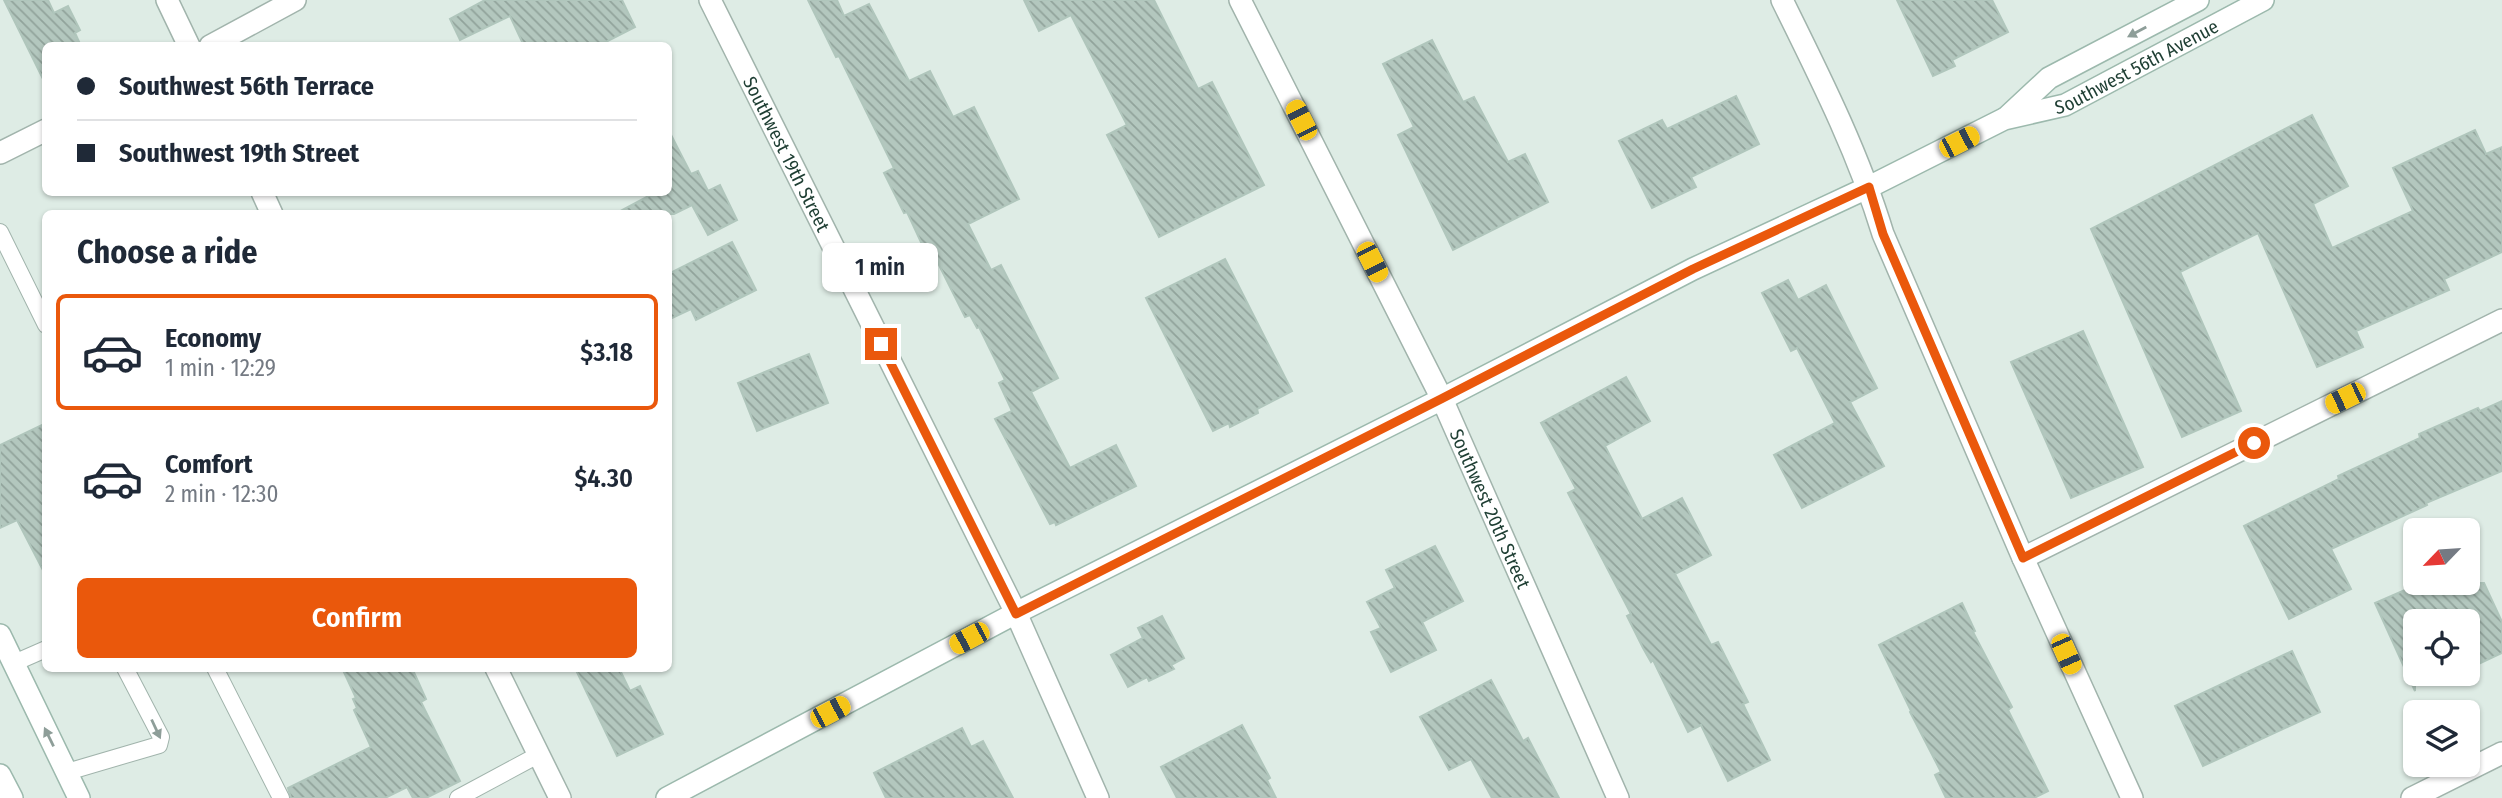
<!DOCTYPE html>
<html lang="en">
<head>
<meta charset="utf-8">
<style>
	:root { --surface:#fff; --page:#f2f2f3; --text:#1f2937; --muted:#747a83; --line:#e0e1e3; --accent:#ea580c }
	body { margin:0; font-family:"Fira Sans Condensed",sans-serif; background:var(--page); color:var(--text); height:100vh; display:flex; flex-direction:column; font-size:26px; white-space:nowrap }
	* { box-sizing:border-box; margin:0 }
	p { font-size:23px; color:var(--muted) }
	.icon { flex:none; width:38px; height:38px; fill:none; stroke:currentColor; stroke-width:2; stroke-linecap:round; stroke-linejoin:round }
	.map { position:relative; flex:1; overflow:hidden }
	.sheet { position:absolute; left:42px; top:210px; width:630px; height:462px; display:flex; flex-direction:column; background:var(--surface); border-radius:10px; box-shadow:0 2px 5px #0004 }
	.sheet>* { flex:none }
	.banner { position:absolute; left:42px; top:42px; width:630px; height:154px; border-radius:10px; box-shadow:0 2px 5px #0004; display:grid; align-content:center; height:154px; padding:0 35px; background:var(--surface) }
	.needle { width:46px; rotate:245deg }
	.tools { position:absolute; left:2403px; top:518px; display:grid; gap:14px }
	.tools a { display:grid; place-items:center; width:77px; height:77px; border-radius:10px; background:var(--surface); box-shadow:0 2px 5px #0004; font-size:35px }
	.end { position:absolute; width:32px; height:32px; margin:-16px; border:9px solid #ea580c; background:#fff; box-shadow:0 0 0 4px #fff }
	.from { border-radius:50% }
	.bubble { position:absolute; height:49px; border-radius:10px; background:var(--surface); box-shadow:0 2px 5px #0004; font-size:23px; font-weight:600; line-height:49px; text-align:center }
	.car { position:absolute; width:21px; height:42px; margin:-21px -10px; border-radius:9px; box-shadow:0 0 5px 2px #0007; background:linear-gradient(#f5c518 24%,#345 0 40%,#f5c518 0 76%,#345 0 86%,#f5c518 0) }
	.banner b { display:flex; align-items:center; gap:24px; height:66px; font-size:26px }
	.banner b+b { border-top:2px solid var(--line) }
	.banner i { width:18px; height:18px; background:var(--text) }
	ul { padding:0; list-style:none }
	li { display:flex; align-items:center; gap:21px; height:116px; margin:0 14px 10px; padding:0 21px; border:4px solid transparent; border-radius:10px }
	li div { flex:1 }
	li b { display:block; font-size:26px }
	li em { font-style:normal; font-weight:600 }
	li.active { border-color:var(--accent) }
	li>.icon { width:63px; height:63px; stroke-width:1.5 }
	h2 { padding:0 35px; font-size:32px; line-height:84px }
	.cta { display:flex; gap:14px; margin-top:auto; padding:14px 35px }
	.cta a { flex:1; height:80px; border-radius:10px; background:var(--accent); color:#fff; font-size:28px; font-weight:600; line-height:80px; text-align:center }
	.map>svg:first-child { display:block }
	.building { fill:url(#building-back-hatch); stroke:#b0c6bc; stroke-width:2 }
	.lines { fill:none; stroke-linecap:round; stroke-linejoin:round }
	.lane-casing { stroke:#a1b4ac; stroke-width:18 }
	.street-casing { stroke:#a1b4ac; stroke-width:24 }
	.secondary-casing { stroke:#9cb9ad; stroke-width:24 }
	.lane { stroke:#fff; stroke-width:16 }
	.street { stroke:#fff; stroke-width:21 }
	.secondary { stroke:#fff; stroke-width:21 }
	.oneway { fill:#8e9e99 }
	.route { stroke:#ea580c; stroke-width:9 }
	.labels { text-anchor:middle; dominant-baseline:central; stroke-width:6; stroke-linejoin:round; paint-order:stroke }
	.street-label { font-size:19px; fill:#1e3e33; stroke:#eff8f3 }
</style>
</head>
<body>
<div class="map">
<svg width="2502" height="798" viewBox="0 0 2502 798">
	<defs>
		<pattern id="building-back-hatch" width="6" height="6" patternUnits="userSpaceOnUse" patternTransform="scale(1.75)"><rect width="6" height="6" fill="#b3c7be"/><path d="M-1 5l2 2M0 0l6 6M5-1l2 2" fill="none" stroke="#91a39b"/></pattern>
	</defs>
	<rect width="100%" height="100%" fill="#deece5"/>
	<g class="building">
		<path d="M4,0h44l6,13 14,-7 12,24 -5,3 6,13h-35v39z"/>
		<path d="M485,0h137l13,27 -37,19h-74l-14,-30 -50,24 -10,-21z"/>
		<path d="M808,0h29l7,16 25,-12 40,77 21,-10 23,46 21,-10 45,92 -51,25 23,46 10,-5 57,113 -27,14 39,76 46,-23 20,41 -80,39 -1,-3 -5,2 -55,-105 17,-8 -13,-28 6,-3 -26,-53 -2,1 -7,-13 -5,2 -27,-54 -6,3 -25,-54 -3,1 -20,-40 10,-5 -55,-112 -3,1z"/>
		<path d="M1024,0h130l44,89 14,-7 52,103 -105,52 -52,-102 20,-10 -56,-110 -32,16z"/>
		<path d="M1897,0h95l16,32 -56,28 3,6 -22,10z"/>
		<path d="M1432,40l31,62 11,-5 34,65 17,-8 23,48 -95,48 -55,-115 16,-8 -31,-63z"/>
		<path d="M1736,96l23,48 -68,33 5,10 -44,21 -33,-67 43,-21 5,9z"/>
		<path d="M2312,115l36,71 -35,18 19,44 81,-37 -20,-43 82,-38 11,24 16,-7v105l-58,27 5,11 -93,41 7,16 -46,20 -59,-134 -78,39 61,139 -59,26 -91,-208z"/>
		<path d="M668,129l23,45 7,-3 10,20 12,-6 17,35 -29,15 -16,-30 -18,9h-59l41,-22h12z"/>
		<path d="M732,242l24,48 -60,30 -5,-11 -23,11v-46z"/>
		<path d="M1225,259l67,132 -35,18 1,4 -28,14 -1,-4 -16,8 -67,-133z"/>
		<path d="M1788,280l10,20 28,-15 51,103 -27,14 34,64 -82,42 -28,-53 61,-32 -38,-75 -6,3 -29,-58z"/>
		<path d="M2083,331l60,136 -72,31 -60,-136z"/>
		<path d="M809,354l19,49 -71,28 -19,-48z"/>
		<path d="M1626,377l24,44 -45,25 37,73 40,-21 29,57 -36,19 36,71 7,-3 30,60 -5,2 27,56 -42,21 -27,-56 -13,7 -35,-72 -2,2 -8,-14 -16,-32 4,-2 -63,-121 8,-4 -35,-66z"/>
		<path d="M2502,401v70l-76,32 1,2 -96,44 20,40 -62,30 -45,-93 95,-47 -1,-3 82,-38 -1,-4 59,-26 2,3z"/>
		<path d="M46,423v153l-29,-56 -17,8v-83z"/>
		<path d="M1435,546l28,55 -41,21 14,28 -45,22 -20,-40 10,-4 -14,-26 28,-14 -9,-18z"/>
		<path d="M2421,583h63l18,39v31l-34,16v-48h-53v70l-40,-88z"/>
		<path d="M1962,603l13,28 -2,1 39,75 -4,3 40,81 -14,7h-88l-11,-23 6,-3 -31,-60 1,-1 -32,-66z"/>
		<path d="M1162,616l22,42 -13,7 3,4 -25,12 -2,-4 -19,10 -17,-32 32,-17 -5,-10z"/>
		<path d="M2292,651l28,61 -117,54 -28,-60z"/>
		<path d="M342,668h70l14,31 -5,3 39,79 -34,17h-13l-6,-11 -22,11h-94l-3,-10 83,-41 -17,-37 3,-2 -4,-9 3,-1z"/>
		<path d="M575,668h44l11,23 10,-5 23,48 -46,22z"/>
		<path d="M1491,680l32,61 5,-3 31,60h-67l-21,-39 -22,11 -29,-53z"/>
		<path d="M1242,725l28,53 -3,2 9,18h-99l-16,-31z"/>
		<path d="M962,728l9,19 12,-6 30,57h-127l-12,-25z"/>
	</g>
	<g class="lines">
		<defs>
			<g id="lane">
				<path d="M0,232l46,93"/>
				<path d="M14,663l32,-14"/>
				<path d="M215,668l66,130"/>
				<path d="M67,772l92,-27 2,-8 -36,-69"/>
				<path d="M458,798l80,-43"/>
			</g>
			<g id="street">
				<path d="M167,0l22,46"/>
				<path id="s1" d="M710,0l306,613 82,185"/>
				<path id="s2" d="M1240,0l202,399 176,399"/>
				<path d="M1782,0c38,77 76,152 101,234l140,324 109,240"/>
				<path d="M210,46l85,-46"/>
				<path d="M0,153l46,-23"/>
				<path d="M262,192l10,22"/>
				<path d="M2023,558l479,-238"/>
				<path d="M496,668l64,130"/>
				<path d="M2412,798l90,-45"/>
			</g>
			<g id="secondary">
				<path d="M2006,118l43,-40 149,-78"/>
				<path d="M0,635l79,163"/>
				<path d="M0,775l12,23"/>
				<path id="s3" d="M667,798l349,-185 426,-214 251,-130 176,-82 135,-68 61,-14 198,-105"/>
			</g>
		</defs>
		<use href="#lane" class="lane-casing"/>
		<use href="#street" class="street-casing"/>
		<use href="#secondary" class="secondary-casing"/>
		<use href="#lane" class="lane"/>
		<use href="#street" class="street"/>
		<use href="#secondary" class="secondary"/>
	</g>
	<defs><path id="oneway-solid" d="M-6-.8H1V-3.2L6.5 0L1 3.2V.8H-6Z" transform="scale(1.75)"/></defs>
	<g class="oneway">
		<use href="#oneway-solid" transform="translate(2137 32) rotate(152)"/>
		<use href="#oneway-solid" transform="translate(156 729) rotate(65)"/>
		<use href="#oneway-solid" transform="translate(49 737) rotate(-116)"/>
	</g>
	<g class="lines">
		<path class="route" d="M881,344l135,270 425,-215 252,-130 176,-82 14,47 140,324 231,-115"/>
	</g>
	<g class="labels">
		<g class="street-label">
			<text stroke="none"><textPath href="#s3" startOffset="1643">Southwest 56th Avenue</textPath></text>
			<text stroke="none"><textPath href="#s1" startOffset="172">Southwest 19th Street</textPath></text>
			<text stroke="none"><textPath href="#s2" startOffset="567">Southwest 20th Street</textPath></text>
		</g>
	</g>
</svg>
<div class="tools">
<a><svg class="needle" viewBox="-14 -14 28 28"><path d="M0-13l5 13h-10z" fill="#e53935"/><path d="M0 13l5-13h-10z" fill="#747a83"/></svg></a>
<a><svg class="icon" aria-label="locate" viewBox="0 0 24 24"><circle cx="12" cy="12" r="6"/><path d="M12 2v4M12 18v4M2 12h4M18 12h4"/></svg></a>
<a><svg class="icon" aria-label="layers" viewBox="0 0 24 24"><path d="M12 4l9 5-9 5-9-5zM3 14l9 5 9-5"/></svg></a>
</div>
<i class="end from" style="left:2254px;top:443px"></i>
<i class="end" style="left:881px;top:344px"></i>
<div class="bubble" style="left:822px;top:243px;width:116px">1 min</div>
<i class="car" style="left:1301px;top:120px;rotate:333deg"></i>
<i class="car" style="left:1959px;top:142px;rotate:63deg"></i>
<i class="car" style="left:1372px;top:262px;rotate:153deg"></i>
<i class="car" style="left:2345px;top:398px;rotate:244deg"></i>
<i class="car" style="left:969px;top:638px;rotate:242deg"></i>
<i class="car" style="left:2066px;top:654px;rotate:156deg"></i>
<i class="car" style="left:830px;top:712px;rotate:62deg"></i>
<div class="banner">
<b><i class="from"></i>Southwest 56th Terrace</b>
<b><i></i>Southwest 19th Street</b>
</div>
<section class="sheet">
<h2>Choose a ride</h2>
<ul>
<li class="active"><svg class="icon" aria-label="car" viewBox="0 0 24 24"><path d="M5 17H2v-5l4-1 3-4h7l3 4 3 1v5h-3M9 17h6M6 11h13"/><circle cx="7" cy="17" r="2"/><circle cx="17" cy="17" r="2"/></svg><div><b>Economy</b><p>1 min · 12:29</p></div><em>$3.18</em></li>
<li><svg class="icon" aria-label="car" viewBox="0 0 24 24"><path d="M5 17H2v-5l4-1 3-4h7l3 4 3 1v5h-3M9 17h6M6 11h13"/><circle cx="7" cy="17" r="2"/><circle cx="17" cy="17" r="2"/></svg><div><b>Comfort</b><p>2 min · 12:30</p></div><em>$4.30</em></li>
</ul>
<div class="cta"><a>Confirm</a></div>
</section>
</div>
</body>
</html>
